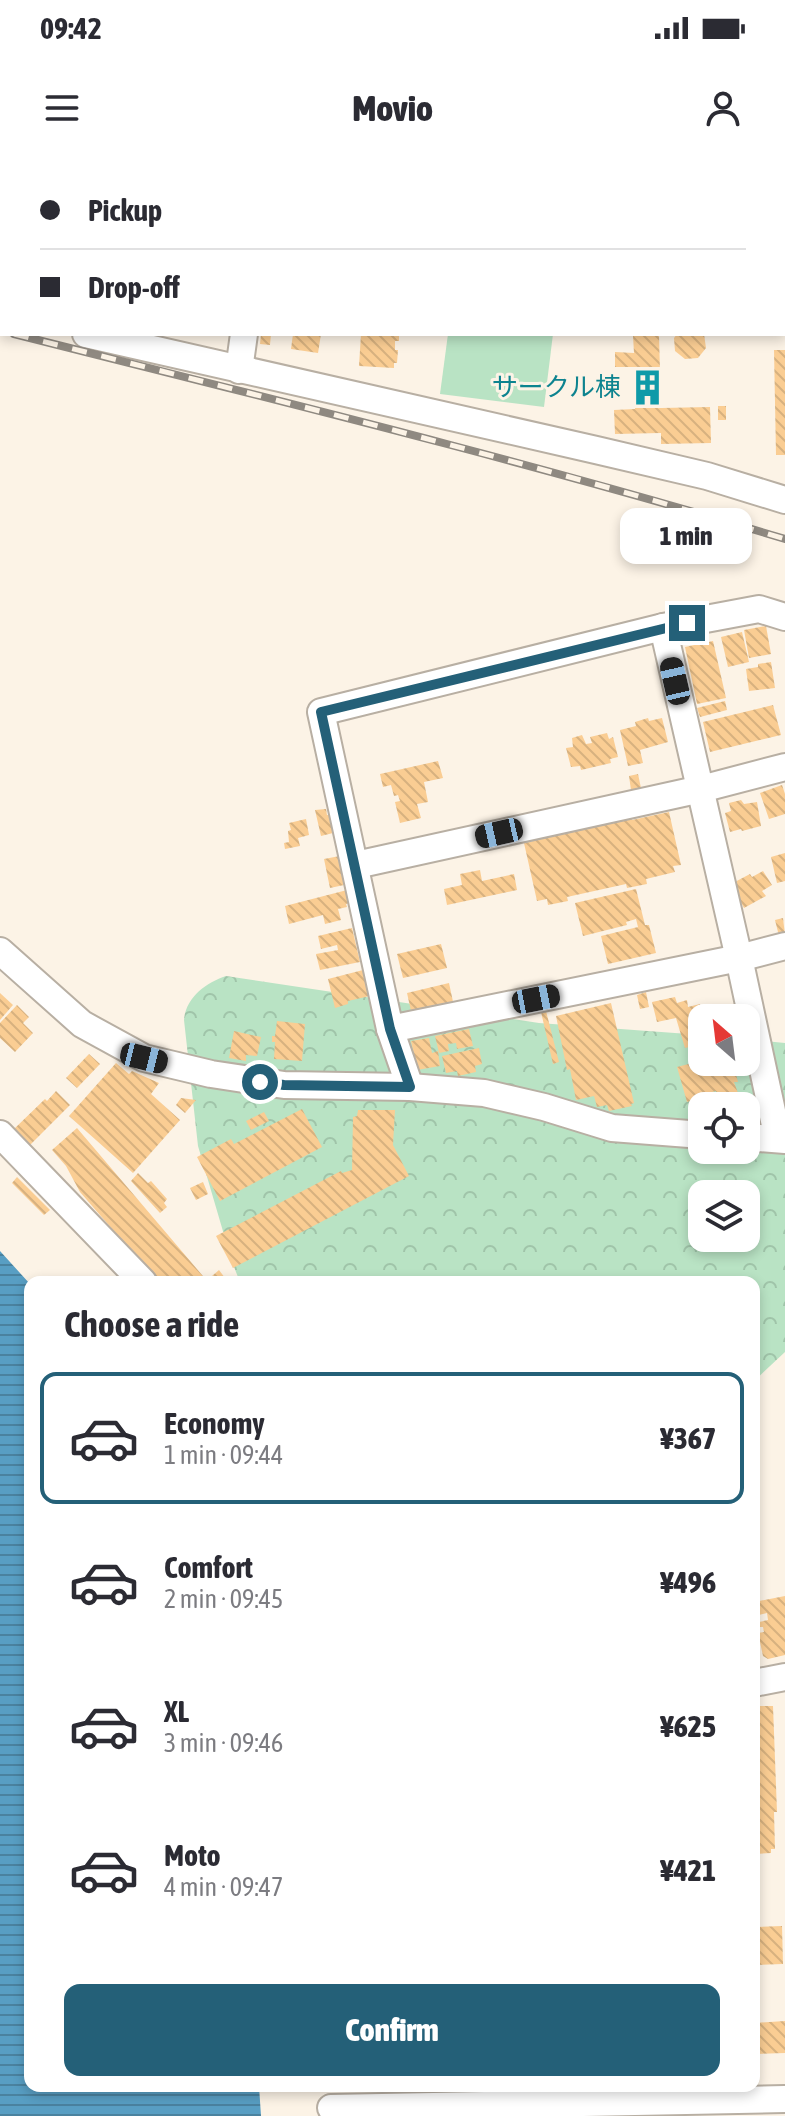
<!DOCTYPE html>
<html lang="en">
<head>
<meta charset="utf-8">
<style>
	:root { --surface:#fff; --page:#f2f2f3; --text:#2b2b33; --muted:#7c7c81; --line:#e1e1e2; --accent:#246078 }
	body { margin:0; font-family:"Asap Condensed","Noto Sans JP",sans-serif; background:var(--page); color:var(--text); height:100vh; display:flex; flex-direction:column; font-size:30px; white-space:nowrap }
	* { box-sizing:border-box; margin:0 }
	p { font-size:26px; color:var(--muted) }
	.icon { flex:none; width:44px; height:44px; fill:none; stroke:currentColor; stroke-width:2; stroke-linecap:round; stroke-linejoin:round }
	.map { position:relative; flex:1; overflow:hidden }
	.side { position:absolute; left:24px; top:1116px; width:736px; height:816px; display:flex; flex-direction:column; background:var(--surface); border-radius:16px; box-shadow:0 4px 12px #0003 }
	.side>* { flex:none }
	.hud { position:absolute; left:0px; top:0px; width:786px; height:176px; box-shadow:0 4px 12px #0003; display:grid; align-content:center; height:176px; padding:0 40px; background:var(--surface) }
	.needle { width:52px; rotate:332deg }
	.tools { position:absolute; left:688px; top:844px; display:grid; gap:16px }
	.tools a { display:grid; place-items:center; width:72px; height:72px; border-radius:16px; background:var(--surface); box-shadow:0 4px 12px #0003; font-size:40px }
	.end { position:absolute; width:36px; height:36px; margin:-18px; border:10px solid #246078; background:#fff; box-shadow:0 0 0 4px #fff }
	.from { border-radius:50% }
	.bubble { position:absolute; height:56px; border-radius:16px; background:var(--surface); box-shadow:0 4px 12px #0003; font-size:26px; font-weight:800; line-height:56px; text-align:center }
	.car { position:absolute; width:24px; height:48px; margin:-24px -12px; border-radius:10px; box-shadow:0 0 6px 2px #0007; background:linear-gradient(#222 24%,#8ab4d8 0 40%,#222 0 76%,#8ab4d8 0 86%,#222 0) }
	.hud b { display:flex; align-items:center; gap:28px; height:76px; font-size:30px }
	.hud b+b { border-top:2px solid var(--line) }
	.hud i { width:20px; height:20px; background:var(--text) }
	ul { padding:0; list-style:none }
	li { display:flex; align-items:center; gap:24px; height:132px; margin:0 16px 12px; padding:0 24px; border:4px solid transparent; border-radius:16px }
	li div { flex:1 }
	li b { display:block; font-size:30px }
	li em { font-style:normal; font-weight:800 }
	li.on { border-color:var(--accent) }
	li>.icon { width:72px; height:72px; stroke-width:1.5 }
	h2 { padding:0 40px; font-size:36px; line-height:96px }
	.button { display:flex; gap:16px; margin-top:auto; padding:16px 40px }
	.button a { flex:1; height:92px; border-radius:16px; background:var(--accent); color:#fff; font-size:32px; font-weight:800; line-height:92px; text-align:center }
	.status { display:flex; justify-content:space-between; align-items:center; height:56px; padding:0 40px; background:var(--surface); direction:ltr }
	.status svg { height:22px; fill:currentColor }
	header { display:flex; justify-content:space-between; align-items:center; height:104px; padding:0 40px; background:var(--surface); font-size:36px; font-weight:800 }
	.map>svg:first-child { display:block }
	.green { fill:#b9e3c4 }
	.forest { fill:url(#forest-crowns); fill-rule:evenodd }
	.water { fill:url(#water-rules) }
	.building { fill:url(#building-back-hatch) }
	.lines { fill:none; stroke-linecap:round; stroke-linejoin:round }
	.minor-casing { stroke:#b8afa3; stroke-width:30 }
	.minor { stroke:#fff; stroke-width:26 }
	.rail-casing { stroke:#8f8981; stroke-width:8 }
	.rail { stroke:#fcf3e6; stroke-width:5; stroke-dasharray:15; stroke-linecap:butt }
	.route { stroke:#246078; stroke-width:10 }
	.labels { text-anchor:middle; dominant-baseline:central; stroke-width:6; stroke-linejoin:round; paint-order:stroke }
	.culture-label { font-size:26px; fill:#0d838f; stroke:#fcf3e6; text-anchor:end }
</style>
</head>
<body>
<div class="status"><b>09:42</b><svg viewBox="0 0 49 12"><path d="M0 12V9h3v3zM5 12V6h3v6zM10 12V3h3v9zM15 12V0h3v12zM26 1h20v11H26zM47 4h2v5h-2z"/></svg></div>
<header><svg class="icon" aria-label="menu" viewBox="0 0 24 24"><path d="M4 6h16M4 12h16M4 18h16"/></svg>Movio<svg class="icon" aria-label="person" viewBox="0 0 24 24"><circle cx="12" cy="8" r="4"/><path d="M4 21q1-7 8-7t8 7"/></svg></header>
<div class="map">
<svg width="785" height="1956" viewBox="0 0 785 1956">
	<defs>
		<pattern id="forest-crowns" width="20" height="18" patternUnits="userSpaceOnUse" patternTransform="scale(2)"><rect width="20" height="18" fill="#b9e3c4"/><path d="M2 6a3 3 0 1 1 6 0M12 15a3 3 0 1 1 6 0" fill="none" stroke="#a0c4a9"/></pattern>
		<pattern id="water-rules" width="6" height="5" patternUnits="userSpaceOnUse" patternTransform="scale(2)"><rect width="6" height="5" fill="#589ec3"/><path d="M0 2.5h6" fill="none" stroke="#4a829f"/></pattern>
		<pattern id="building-back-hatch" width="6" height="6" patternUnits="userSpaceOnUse" patternTransform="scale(2)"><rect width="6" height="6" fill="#facd93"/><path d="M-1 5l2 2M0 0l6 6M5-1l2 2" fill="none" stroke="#d7b17f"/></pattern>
	</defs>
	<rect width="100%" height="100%" fill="#fcf3e6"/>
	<path class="green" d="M448,174h105l-9,73 -104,-13z"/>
	<path class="forest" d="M226,816l313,47 163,12v27h44v-23l39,4v309l-31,29v-99h-514l-8,-20 -34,-116 -14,-126c2,-23 22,-37 42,-44zM702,946h44v44h-44zM702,1034h44v44h-44z"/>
	<path class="water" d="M0,1091l30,33v802h229l2,30h-261z"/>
	<g class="building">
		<path d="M261,174h10l-1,11 -10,-1z"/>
		<path d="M293,174h28l-3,19 -27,-4z"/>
		<path d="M361,174h38v7h-4v9h3l-1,13h-3v5l-35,-2z"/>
		<path d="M677,174h27l2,14 -8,10 -13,1 -10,-8 -1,-13z"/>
		<path d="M659,175l2,73 49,-1 1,36 -50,1v-11l-46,1 -1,-24 21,-1 -1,-42h-19v-15l19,1 -1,-17z"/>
		<path d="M774,190h11v105h-9z"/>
		<rect x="718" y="246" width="8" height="14"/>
		<path d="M766,466l5,28 -22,4 -5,-28z"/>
		<path d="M742,472l7,30 -21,5 -7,-30z"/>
		<path d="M713,481l13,57 -29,6 -12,-57z"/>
		<path d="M771,502l4,26 -26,3 -3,-22 12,-2v-3z"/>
		<path d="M725,541l2,9 -27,7 -3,-9z"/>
		<path d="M773,545l8,30 -71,17 -7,-30z"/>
		<path d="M648,558l1,3 13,-3 6,24 -28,8 3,13 -15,3 -8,-36 16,-4 -1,-4z"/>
		<path d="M607,573l2,6 4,-2 5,20 -8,2 1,4 -30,7 -1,-4 -9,1 -5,-19 7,-1 -1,-9 10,-3 4,9 6,-1 -2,-6z"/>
		<path d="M438,601l5,17 -19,4 4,20 -11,2 4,14 -21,5 -5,-21 5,-1 -2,-6 -4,1 -3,-11 -8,2 -3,-13z"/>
		<path d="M638,614l3,14 -10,2 -2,-14z"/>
		<path d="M782,625l3,9v20l-16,5 -9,-26z"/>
		<path d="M741,640l3,4 13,-2 4,24 -19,5 -1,-2 -11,3 -5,-19 6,-2 -2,-8z"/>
		<path d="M326,649l1,6 7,-1 3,18 -16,4 -6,-26z"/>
		<path d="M669,652l12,53 -8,1 2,6 -29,7 1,5 -20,4 -1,-4 -59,13 1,4 -20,4 -1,-6 -10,2 -13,-58 9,-2 -1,-5 98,-22 2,6z"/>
		<path d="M306,659l3,16 -11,3 2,8 -15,3 -1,-6 5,-1 -1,-11 3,-1 -2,-7z"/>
		<path d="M785,693v28l-8,2 -6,-26z"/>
		<path d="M345,695l3,15 -7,2 3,13 -14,3 -6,-29z"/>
		<path d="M480,710l2,11 32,-7 3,16 -70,15 -3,-16 18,-4 -2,-11z"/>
		<path d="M763,711l9,14 -10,6 4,5 -22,12 -13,-24 19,-10 2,3z"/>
		<path d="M351,729l3,13 -8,2 1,3 -9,2 3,11 -16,4 -2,-9 -34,9 -4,-18z"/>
		<path d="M636,729l9,36h4l7,28 -48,11 -7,-28 37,-9 -2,-8 -10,3 1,3 -44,11 -8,-33z"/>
		<path d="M783,758l2,17 -6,1 -4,-16z"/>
		<path d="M352,768l8,34 -40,8 -4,-16 22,-4 -1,-5 -16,4 -3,-13z"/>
		<path d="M441,784l6,24 -44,10 -6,-24z"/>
		<path d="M363,810l2,11 5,-2 4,16 -26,6v3l-13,4 -7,-29z"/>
		<path d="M449,823l6,28 -42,9 -6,-27z"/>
		<path d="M646,832l3,15 -9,2 -3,-14z"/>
		<path d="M0,833l13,12 -13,15z"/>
		<path d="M675,837l2,6 10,-3 1,7 12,-3 1,3 3,-1 3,12h-5v3l-4,2 4,21 -17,4 -9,-30 -19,4 -5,-20z"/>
		<path d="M611,843l23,100 -3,1 1,2 -23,5 -2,-6 -10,2 -3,-11 -18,4 -6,-31 -3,1 -11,-54z"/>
		<path d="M17,845l12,12 -6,6 10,10 -18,19 -15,-14v-15z"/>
		<path d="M546,851l13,51 -6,2 -12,-52z"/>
		<path d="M277,861l28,3 -3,37 -28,-2 1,-17h-3v-6h3z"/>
		<path d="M469,869l4,17 -16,3 -1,-6 -8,1 1,7 -10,2 -4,-17z"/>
		<path d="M234,871l27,6 -4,19 -11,-1v6l-17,-3z"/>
		<path d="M429,878l3,15 6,-2 2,15 -23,4 -6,-29z"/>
		<path d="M479,888l3,16 -7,2 1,6 -18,4 -1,-5 -11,2 -4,-17z"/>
		<path d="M89,894l11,10 -23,24 -11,-10z"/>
		<path d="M696,902l2,10 11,-3 -2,-6 21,-1 2,6 4,-1 4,15h-4l4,11 -20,5 -2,-7 -15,4 1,3 -15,4 -10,-35z"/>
		<path d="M116,903l13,11 3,-3 27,12 -8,11 29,26 -47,53 -64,-57z"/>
		<path d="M56,931l14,14 -40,40 -16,-16 31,-30 2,2z"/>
		<path d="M181,938l15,2 -11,13 -9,-8z"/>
		<path d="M302,949l20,38 -102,54 -23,-44 34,-18 3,5z"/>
		<path d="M358,950h37l-2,35 16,31 -176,92 -17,-32 125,-65 1,2 10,-3 1,-53 4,-1z"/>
		<path d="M264,952l5,9 -18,9 -5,-9z"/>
		<path d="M77,968l131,154h-50l-78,-90 -14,-26 -14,-16z"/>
		<path d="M138,1013l10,10 3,-2 16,18 -3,4 3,4 -7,6 -29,-32z"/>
		<path d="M17,1017l33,33 -6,5 -32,-32z"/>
		<path d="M203,1022l5,12 -12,6 -6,-12z"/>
		<path d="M219,1110l9,12h-12l-4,-6z"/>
		<path d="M785,1436v59l-17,4 -5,-3 -5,-23 6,-1 -1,-5h-3l-1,-5 9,-2 -1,-7 -13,3v-14z"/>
		<path d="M754,1546h19l4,106h-3l1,37h-4v4l-17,1z"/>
		<path d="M782,1766l1,38 -29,1v-38z"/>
		<path d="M785,1861v32l-31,1v-31z"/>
	</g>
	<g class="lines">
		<defs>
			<g id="minor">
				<path d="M41,2l1,-2"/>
				<path d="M264,2l1,-2"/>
				<path d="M0,78l2,-4"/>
				<path d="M0,154h2"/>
				<path d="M86,174l510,116 111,26 78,24"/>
				<path d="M239,210l5,-36"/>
				<path d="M663,467l76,331 39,181"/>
				<path d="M356,705l345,-76 84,-22"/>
				<path d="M0,791l82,73 62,34 67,16 73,11 126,2 74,6 60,14 68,21 90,7"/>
				<path d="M390,869l349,-71 46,-12"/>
				<path d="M410,927l-20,-58 -69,-317 342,-85 96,-18 26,8"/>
				<path d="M0,974l143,148"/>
				<path d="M746,977l39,3"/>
				<path d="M754,1523l31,-6"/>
				<path d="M331,1948l454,-9"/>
			</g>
		</defs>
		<use href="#minor" class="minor-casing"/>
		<use href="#minor" class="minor"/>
		<defs>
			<g id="rail">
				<path d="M0,170l2,1"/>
				<path d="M14,174c258,65 517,128 771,205"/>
			</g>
		</defs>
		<use href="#rail" class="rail-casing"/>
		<use href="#rail" class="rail"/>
	</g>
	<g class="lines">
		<path class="route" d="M260,922l24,3 126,2 -20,-58 -69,-317 366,-89"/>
	</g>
	<defs>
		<symbol id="building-bare" viewBox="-9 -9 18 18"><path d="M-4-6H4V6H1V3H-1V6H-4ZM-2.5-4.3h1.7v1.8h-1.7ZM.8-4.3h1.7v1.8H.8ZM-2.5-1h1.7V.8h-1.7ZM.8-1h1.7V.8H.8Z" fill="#0f9aa8" stroke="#fcf3e6" stroke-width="2.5" paint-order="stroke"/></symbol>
	</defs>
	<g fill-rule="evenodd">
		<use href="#building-bare" x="622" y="202" width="51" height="51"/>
	</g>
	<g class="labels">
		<g class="culture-label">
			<text x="621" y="227">サークル棟</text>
		</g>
	</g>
</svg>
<div class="tools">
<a><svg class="needle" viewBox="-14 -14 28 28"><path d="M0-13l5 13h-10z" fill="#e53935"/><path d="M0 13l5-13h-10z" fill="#7c7c81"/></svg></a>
<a><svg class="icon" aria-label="locate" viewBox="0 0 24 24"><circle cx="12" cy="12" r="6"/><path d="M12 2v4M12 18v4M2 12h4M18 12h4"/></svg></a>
<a><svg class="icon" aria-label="layers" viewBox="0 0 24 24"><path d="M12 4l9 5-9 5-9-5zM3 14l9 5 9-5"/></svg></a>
</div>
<i class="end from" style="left:260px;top:922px"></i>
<i class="end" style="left:687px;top:463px"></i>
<div class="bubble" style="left:620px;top:348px;width:132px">1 min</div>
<i class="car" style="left:675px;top:521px;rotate:347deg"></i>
<i class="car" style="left:499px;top:673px;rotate:257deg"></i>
<i class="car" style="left:536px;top:839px;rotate:79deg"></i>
<i class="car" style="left:144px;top:898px;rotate:104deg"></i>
<div class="hud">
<b><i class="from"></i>Pickup</b>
<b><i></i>Drop-off</b>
</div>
<section class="side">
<h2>Choose a ride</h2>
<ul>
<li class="on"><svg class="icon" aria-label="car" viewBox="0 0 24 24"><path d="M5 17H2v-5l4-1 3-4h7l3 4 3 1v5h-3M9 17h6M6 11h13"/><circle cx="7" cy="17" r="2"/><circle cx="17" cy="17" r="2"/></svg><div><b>Economy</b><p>1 min · 09:44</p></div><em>¥367</em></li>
<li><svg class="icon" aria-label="car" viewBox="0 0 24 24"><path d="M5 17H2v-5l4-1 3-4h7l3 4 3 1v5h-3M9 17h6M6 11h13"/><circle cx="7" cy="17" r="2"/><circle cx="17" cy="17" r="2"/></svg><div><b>Comfort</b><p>2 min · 09:45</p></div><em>¥496</em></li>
<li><svg class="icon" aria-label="car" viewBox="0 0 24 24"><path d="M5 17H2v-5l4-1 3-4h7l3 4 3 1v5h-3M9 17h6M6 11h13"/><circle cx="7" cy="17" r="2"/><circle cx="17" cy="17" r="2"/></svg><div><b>XL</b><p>3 min · 09:46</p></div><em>¥625</em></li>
<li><svg class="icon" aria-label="car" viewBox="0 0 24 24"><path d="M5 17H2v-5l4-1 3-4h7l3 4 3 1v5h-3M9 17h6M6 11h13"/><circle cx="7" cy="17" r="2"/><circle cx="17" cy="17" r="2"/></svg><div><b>Moto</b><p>4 min · 09:47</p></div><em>¥421</em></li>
</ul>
<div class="button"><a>Confirm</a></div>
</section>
</div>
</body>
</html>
